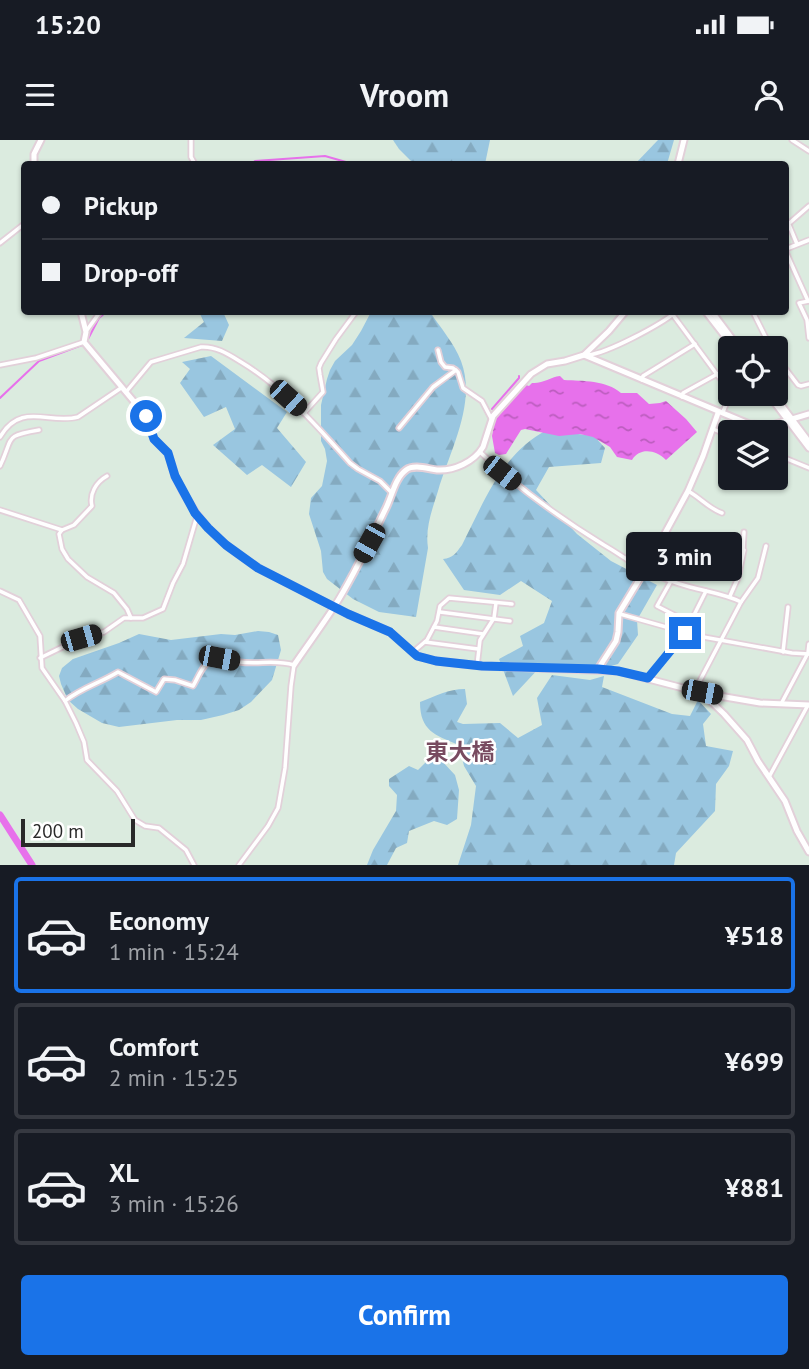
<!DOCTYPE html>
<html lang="en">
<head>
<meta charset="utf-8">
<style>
	:root { --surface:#171b24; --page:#242831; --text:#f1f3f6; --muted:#9ea1a6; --line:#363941; --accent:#1a73e8 }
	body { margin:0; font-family:"PT Sans","Noto Sans JP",sans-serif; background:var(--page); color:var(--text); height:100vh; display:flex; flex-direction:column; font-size:26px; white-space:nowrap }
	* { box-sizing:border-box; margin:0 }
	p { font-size:23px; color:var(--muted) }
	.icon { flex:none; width:38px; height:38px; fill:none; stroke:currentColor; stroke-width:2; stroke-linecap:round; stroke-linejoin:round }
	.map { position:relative; height:725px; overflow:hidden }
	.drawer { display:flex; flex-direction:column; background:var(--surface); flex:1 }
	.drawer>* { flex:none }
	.top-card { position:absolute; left:21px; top:21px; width:768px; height:154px; border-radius:7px; box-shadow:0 2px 5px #0004; display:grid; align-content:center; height:154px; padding:0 21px; background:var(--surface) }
	.controls { position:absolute; left:718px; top:196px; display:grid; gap:14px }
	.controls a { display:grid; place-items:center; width:70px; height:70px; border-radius:7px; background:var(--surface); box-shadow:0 2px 5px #0004; font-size:35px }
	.scale { position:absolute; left:21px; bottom:18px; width:114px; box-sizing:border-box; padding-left:7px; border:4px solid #292929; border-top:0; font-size:19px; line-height:24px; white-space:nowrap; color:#292929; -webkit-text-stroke:5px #fff; paint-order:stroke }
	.end { position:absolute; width:32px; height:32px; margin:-16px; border:9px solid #1a73e8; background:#fff; box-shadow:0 0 0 4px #fff }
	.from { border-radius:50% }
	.bubble { position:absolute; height:49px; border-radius:7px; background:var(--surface); box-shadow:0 2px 5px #0004; font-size:23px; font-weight:700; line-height:49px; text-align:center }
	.car { position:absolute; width:21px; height:42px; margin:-21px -10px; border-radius:9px; box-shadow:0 0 5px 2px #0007; background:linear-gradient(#222 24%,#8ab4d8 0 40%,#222 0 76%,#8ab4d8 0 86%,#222 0) }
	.top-card b { display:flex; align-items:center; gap:24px; height:66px; font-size:26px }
	.top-card b+b { border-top:2px solid var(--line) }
	.top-card i { width:18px; height:18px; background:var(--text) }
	ul { padding:12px 0 0; list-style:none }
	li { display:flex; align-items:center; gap:21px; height:116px; margin:0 14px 10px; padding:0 7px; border:4px solid var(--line); border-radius:7px }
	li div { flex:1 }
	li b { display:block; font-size:26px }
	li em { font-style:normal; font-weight:700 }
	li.selected { border-color:var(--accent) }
	li>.icon { width:63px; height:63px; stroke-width:1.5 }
	.button { display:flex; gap:14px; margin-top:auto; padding:14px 21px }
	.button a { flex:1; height:80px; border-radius:7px; background:var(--accent); color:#fff; font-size:28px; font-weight:700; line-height:80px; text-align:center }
	.status { display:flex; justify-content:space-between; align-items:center; height:49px; padding:0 35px; background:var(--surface); direction:ltr }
	.status svg { height:19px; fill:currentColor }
	header { display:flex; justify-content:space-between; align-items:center; height:91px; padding:0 21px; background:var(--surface); font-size:32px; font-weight:700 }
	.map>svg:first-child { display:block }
	.forest { fill:url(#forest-firs) }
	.water { fill:url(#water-ripples) }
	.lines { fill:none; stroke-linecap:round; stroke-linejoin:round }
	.stream { stroke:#e771eb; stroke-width:2 }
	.river { stroke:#e771eb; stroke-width:7 }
	.street-casing { stroke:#e2d0d9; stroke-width:7 }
	.secondary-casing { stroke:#e2d0d9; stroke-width:9 }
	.street { stroke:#fff; stroke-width:3.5 }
	.secondary { stroke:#fff; stroke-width:5 }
	.route { stroke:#1a73e8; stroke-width:9 }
	.labels { text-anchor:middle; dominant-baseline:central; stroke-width:5; stroke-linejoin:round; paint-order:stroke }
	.quarter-label { font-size:23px; font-weight:bold; fill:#784b60; stroke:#fff }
</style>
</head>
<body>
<div class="status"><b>15:20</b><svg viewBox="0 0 49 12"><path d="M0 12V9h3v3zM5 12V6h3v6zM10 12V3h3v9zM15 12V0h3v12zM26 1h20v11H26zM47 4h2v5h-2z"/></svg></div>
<header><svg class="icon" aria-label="menu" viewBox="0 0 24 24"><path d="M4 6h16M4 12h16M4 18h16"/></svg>Vroom<svg class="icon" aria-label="person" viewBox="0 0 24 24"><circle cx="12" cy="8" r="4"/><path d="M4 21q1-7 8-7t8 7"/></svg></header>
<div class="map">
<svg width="809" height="725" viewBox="0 0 809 725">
	<defs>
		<pattern id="forest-firs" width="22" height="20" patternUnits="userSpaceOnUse" patternTransform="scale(1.75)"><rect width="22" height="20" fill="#99c6e0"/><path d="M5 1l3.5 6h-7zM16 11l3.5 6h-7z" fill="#84aac0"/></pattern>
		<pattern id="water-ripples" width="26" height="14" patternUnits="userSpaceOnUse" patternTransform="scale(1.75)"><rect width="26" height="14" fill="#e771eb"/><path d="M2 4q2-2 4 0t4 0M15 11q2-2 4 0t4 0" fill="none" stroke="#bb5dbe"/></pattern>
	</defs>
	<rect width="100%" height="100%" fill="#dbebdf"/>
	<g class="forest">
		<path d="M393,0h97l-5,24h-71l-15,-15z"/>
		<path d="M658,0h16l-7,24h-32z"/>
		<path d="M199,172h24l6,13 -7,16 -38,-3 20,-16z"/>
		<path d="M371,172h59c10,15 24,31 31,49 16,42 -11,89 -23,130 -6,19 -13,37 -10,57l-12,69 -37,-5 -26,-13 -26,-20 -4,-7 -2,-21 -12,-37 2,-16 11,-12 5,-25 -2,-12 -4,-8v-36l6,-26 3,-9 5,-9 17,-16 9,-14z"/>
		<path d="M211,216l76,56 -10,16 29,34 -15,25 -29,-22 -15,10 -34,-30 22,-16 -9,-22 -22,10 -24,-34 10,-14 -8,-7z"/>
		<path d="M547,290l47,6 11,12 -4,15 -52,4 -13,23 41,44 34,27 46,24 -20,35 1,15 -20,29 -27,8 -50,-6 -28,30 -14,-37 24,-13 -3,-10 24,-13 8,-22 -31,-20 -21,14 -36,-5 -21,-31c10,-1 13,-6 19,-14 22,-43 40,-92 85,-115z"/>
		<path d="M258,491l11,1 9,3 3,15 -9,30 -21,22 -12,8 -16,5 -22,5h-24l-58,7 -17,-4 -24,-14 -10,-9 -7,-16 -2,-8 3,-8 11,-9 46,-16 20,-9 32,6 50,-6 14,1z"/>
		<path d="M552,535l38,5 14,-4 -2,11 70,27 18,2 8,-16 13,14 -8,10 3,22 27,5 -4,15 -13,18 -1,27 -39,42 -2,12h-216l13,-40 5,-39 -12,-20 -5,-21c-24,-10 -39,-14 -39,-43 16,-6 28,-13 45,-13l2,15 -10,18 6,2 37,-1 18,15 24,-13 -5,-27z"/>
		<path d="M430,618l12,3 13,14 4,15 -2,29 -10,6 -13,-4 -25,10 -2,12 -11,5 -9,17h-20l6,-15 23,-39 1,-16 -8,-9v-7l20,-13 9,4z"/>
	</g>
	<path class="water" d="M560,236l4,4c19,1 42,0 57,13h16l12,11 11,-1 6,-2 20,18 11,13 -31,28c-10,-10 -26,-13 -34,0l-15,-3 -7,-10 -17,-10 -13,-3 -21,2 -34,-7 -4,1 -15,24 -7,1 -4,-2 -3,-17 3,-16 31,-35 3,1 3,-3c11,1 18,-6 28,-7z"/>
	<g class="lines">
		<g class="stream">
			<path d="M252,24l3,-3 70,-5 28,8"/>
			<path d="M88,199l11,-21 7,-6"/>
			<path d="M0,258l39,-37 43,-16"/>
			<path d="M492,269l27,-31v-2"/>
		</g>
		<path class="river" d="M0,675l32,50"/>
		<defs>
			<g id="street">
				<path d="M191,0v17l4,7"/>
				<path d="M792,0l17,11"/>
				<path d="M789,85l8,19"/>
				<path d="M786,86l23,-20"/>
				<path d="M0,103l24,-19"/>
				<path d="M786,109l23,-9"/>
				<path d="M786,112l22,49"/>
				<path d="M809,161l-10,2 8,17 2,18"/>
				<path d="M753,172l18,36"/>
				<path d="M673,175l57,77"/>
				<path d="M87,190l13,-18"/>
				<path d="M438,210l3,12 4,5 8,1 5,4 5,16 19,13 10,19"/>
				<path d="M588,215c20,-2 72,-30 88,-43"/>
				<path d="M775,215l23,30 3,1 8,-2"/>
				<path d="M0,225l36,-7 48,-16"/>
				<path d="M642,240l1,-4 52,-32"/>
				<path d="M126,252l25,-30 50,-15c15,-1 27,7 40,15 43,26 76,64 109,101l8,6 22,12 11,11"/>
				<path d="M682,257l1,-4 47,-26"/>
				<path d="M723,272l7,-18"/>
				<path d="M304,273l19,-21 -3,-17 -1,-7 2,-5 15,-24 20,-27"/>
				<path d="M399,288l34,-41 23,-17"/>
				<path d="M713,289l17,7"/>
				<path d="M0,297c21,-36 49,-12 78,-20l43,-29"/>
				<path d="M480,312c38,36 80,66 124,93 14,8 27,18 41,25 14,7 30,13 45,17 18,5 35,7 51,15"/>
				<path d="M775,314l34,14"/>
				<path d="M0,326c14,-29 3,-30 39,-36"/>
				<path d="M107,336c-11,6 -18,18 -15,30l-18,19 -12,5 -3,4 3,15 6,10 19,18 27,16 13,16 4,9"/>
				<path d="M688,351c13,7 20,17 34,22"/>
				<path d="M0,370l62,20"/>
				<path d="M671,441l-14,25 33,17"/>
				<path d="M0,451l19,9 21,36 2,32 23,33 11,22 8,19 3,18 30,31 18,29 10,6 14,2 27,22 8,15"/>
				<path d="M730,456l8,-18 6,-28 -1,-1 1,-17"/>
				<path d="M440,472l70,9"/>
				<path d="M620,474l78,22 94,17 17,1"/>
				<path d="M434,487l49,7"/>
				<path d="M425,502l53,7"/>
				<path d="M413,512l14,-12 10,-19 3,-15 9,-8 63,6"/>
				<path d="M783,512l5,-45"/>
				<path d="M40,518l41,-20 23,-6 20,-14h19l20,-9 10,-26 10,-19 14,-48"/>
				<path d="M477,526l3,-26 14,-22 2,-15"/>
				<path d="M648,538l37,-45 21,-42"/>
				<path d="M695,550l46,-88 17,-24 8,-32"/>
				<path d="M65,561c16,-13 35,-18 53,-29l38,20 8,-13 11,1 18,6c5,-8 10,-23 19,-26 8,-4 19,1 27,2 21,3 33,-3 55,3l-3,21 -6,82 -7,40 -10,18 -29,39"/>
				<path d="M781,564l27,-51 1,-9"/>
				<path d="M769,637l39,-72"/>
			</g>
			<g id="secondary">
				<path d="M34,24v-10l7,-14"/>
				<path d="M678,24l6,-24"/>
				<path d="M81,172l5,20 -2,10 62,74 8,23 14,14 7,23 8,16 13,21 12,15 18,17 32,23 90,46 42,18 27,24 19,5 46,5 136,5 84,22 58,10 49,2"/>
				<path d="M706,172l28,36"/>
				<path d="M712,172l27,36"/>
				<path d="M584,215l165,69 23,1 37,-11"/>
				<path d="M768,254l41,54"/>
				<path d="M773,254l36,48"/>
				<path d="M294,525c13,-19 27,-38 40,-58 20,-31 36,-66 52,-99 6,-12 9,-30 20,-38 8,-6 22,-1 31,0 17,1 37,-8 46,-23l10,-31 38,-42 16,-10 18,-3 19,-6 25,-24 16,-19"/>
				<path d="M598,529l18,-28 2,-9 1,-19 26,-43 43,-79 15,-35 15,-43"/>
				<path d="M702,553l22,21 23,26 11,21 27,40 12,30 12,21"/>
			</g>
		</defs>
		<use href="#street" class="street-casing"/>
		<use href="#secondary" class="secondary-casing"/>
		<use href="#street" class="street"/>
		<use href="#secondary" class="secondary"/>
	</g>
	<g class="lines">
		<path class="route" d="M146,276l8,23 14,14 7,23 20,37 13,15 18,17 32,23 90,46 42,18 27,24 19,5 46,5 116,3 20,2 30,7 37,-45"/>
	</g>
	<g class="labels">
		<g class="quarter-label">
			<text x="460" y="611">東大橋</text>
		</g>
	</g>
</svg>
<div class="controls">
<a><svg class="icon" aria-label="locate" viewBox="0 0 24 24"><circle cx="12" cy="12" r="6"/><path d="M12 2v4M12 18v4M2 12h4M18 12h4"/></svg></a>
<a><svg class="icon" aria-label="layers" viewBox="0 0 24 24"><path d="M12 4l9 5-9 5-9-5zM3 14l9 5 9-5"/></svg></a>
</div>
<div class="scale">200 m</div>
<i class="end from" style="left:146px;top:276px"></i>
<i class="end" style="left:685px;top:493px"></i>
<div class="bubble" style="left:626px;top:392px;width:116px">3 min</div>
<i class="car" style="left:288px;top:258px;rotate:132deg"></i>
<i class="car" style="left:502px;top:333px;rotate:128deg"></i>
<i class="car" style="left:369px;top:403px;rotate:209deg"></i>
<i class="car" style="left:81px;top:498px;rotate:74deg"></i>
<i class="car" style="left:219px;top:518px;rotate:101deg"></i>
<i class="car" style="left:702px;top:552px;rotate:101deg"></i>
<div class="top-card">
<b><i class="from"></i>Pickup</b>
<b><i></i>Drop-off</b>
</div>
</div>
<section class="drawer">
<ul>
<li class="selected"><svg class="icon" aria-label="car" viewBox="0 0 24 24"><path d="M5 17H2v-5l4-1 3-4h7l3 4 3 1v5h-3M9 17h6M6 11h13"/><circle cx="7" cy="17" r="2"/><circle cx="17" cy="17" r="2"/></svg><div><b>Economy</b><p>1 min · 15:24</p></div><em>¥518</em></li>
<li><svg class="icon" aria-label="car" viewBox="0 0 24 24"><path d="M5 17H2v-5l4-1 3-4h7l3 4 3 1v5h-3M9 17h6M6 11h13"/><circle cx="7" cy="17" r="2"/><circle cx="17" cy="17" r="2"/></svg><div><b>Comfort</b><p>2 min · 15:25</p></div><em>¥699</em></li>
<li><svg class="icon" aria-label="car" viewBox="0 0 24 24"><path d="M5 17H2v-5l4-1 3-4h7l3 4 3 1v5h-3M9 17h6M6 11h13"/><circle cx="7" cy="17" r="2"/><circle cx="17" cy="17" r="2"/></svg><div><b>XL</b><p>3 min · 15:26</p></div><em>¥881</em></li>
</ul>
<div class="button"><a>Confirm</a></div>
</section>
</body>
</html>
